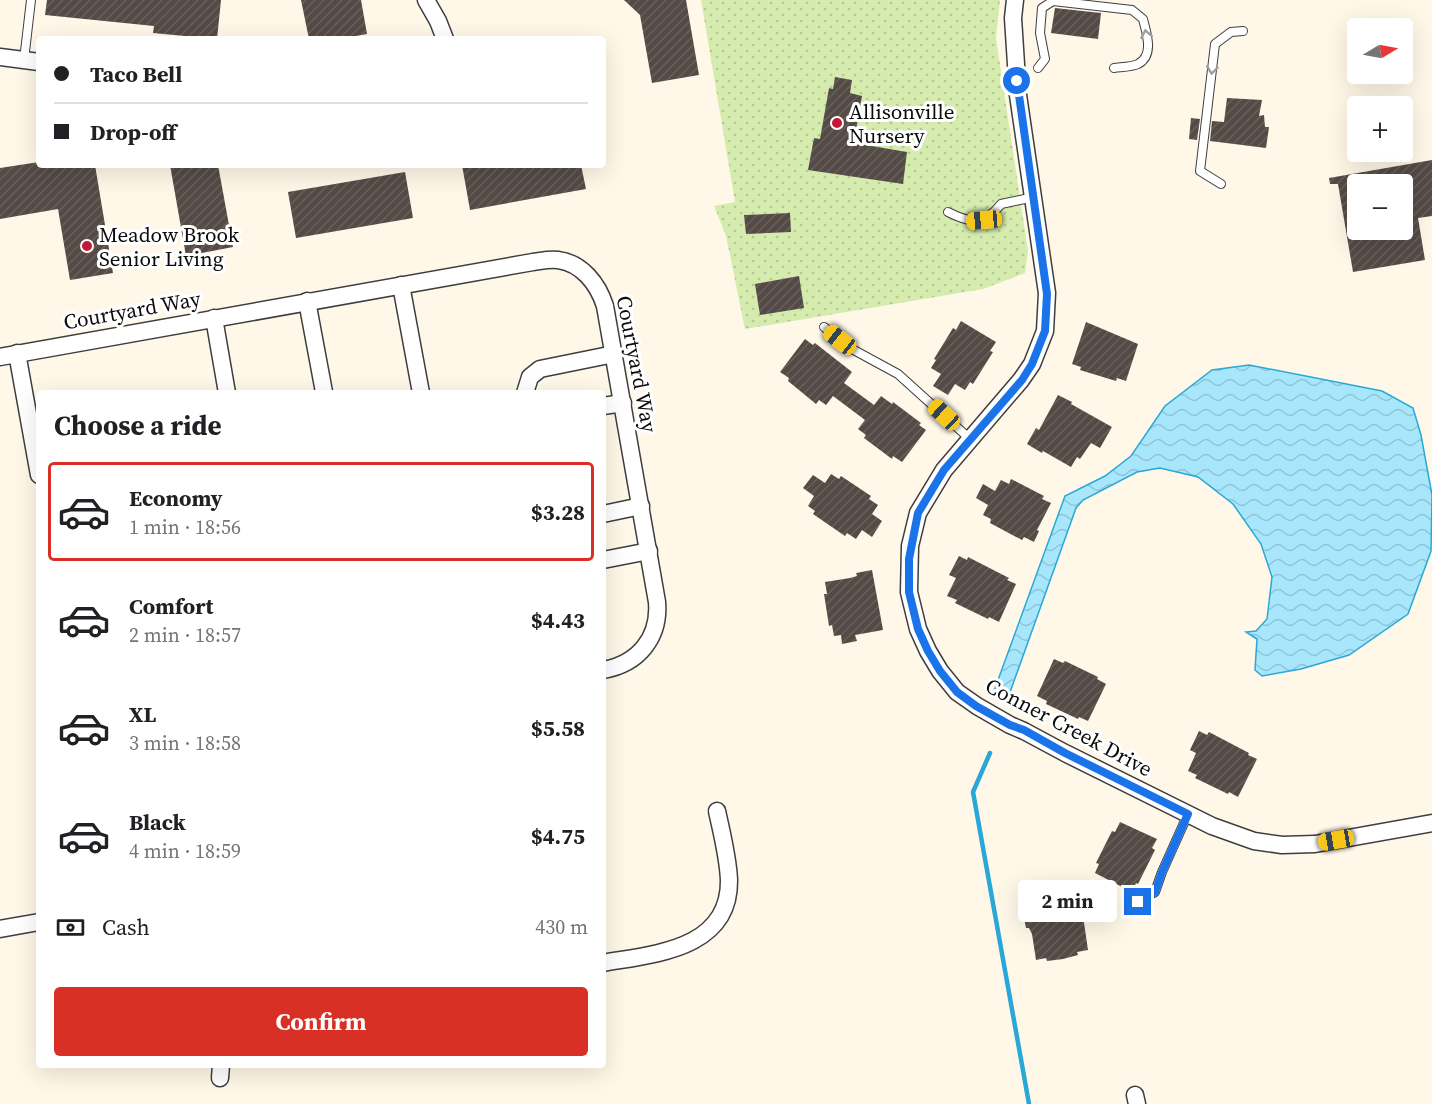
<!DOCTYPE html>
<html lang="en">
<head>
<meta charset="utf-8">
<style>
	:root { --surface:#fff; --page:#f6f6f6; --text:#202124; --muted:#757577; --line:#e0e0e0; --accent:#d93025 }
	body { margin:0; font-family:"Source Serif 4",serif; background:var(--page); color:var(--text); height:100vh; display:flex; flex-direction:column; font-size:22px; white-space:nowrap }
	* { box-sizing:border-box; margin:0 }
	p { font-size:20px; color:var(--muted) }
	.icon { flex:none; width:33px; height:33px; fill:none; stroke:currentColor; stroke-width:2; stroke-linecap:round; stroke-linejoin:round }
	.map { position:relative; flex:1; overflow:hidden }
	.drawer { position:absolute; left:36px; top:390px; width:570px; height:678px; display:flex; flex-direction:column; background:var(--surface); border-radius:6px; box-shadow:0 6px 24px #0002 }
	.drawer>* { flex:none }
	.banner { position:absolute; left:36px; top:36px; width:570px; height:132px; border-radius:6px; box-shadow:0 6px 24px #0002; display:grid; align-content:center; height:132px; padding:0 18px; background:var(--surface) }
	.needle { width:39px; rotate:80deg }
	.fabs { position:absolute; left:1347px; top:18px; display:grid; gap:12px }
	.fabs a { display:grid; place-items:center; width:66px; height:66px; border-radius:6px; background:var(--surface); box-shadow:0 6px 24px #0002; font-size:30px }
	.end { position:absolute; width:27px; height:27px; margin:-14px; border:8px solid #1a73e8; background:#fff; box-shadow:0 0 0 3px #fff }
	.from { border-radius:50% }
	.bubble { position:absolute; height:42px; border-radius:6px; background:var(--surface); box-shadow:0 6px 24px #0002; font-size:20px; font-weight:700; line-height:42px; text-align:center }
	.car { position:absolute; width:18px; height:36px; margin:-18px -9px; border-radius:8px; box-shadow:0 0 4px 2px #0007; background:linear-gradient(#f5c518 24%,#345 0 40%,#f5c518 0 76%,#345 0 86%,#f5c518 0) }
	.banner b { display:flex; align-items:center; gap:21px; height:57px; font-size:22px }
	.banner b+b { border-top:2px solid var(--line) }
	.banner i { width:15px; height:15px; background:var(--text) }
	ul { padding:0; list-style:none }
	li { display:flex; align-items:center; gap:18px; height:99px; margin:0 12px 9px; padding:0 6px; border:3px solid transparent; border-radius:6px }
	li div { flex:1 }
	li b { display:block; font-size:22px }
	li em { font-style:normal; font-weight:700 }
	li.active { border-color:var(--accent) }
	li>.icon { width:54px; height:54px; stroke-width:1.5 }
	h2 { padding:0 18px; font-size:27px; line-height:72px }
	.pay { display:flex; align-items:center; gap:15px; height:66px; padding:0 18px; font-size:22px }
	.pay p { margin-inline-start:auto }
	.primary-button { display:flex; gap:12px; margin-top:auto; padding:12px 18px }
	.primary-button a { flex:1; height:69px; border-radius:6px; background:var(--accent); color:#fff; font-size:24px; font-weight:700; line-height:69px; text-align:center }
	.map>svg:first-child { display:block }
	.park { fill:url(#park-dots) }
	.water { fill:url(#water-waves); stroke:#29a8d8; stroke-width:1.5 }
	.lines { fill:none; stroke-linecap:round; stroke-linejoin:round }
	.stream { stroke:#29a8d8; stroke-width:4.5 }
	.building { fill:url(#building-hatch); fill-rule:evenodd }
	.lane-casing { stroke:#3e3e3e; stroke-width:10 }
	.street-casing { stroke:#3e3e3e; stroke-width:19 }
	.lane { stroke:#fff; stroke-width:8 }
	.street { stroke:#fff; stroke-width:16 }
	.oneway { stroke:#9d9d9d }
	.route { stroke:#1a73e8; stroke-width:8 }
	.poi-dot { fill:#c51836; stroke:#fff; stroke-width:2 }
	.labels { text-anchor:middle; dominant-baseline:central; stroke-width:6; stroke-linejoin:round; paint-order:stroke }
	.poi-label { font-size:21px; fill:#0b0b0b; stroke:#fff; text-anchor:start }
	.street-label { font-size:21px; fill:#0b0b0b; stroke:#fff }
</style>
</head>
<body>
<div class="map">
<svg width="1432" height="1104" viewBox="0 0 1432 1104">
	<defs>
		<pattern id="park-dots" width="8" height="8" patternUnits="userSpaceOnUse" patternTransform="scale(1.5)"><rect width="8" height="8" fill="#d6ecaf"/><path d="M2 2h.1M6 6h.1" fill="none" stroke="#b6c995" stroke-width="1.8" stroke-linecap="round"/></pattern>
		<pattern id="water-waves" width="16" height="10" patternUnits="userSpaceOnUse" patternTransform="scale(1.5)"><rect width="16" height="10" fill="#a8e7fb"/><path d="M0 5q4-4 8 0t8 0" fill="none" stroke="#8fc5d6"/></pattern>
		<pattern id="building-hatch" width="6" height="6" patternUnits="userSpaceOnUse" patternTransform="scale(1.5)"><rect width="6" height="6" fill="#544a46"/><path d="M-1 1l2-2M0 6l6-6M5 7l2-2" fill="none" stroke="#68605c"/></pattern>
	</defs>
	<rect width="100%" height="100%" fill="#fff8e8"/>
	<path class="park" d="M701,0h299l-4,38 32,213 -3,22 -42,16 -238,40 -19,-93 -12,-30 21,-4z"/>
	<path class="water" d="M1249,365l133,26 31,17 8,27 11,60 -1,56 -23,63 -59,41 -48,14 -39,7 -7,-6 2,-31 -11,-7 10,-1 11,-12 5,-42 -11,-33 -28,-40 -35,-27 -38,-9 -23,4 -54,28 -7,8 -67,187 -15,-4 71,-195 40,-20 26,-20 34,-50 47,-36z"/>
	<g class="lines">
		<path class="stream" d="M990,753l-17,39 56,312"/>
	</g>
	<g class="building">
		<path d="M47,0h174l-4,39 -64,-6 1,-7 -109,-11z"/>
		<path d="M301,0h60l6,34 -28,5h-30z"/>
		<path d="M624,0h62l13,75 -47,8 -12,-68z"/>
		<path d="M1055,8l46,5 -3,26 -47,-6z"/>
		<path d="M835,77l17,3 -2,13 12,3 -8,47 53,9 -4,32 -95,-14 6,-32 6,1 9,-51 4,1z"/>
		<path d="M1227,98l35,2 -3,16 5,-1 1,12h4l-3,21 -56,-7 2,-20 12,1z"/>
		<path d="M1191,118l9,1 -3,21 -8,-1z"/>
		<path d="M1432,160v56l-14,2 7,42 -72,12 -15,-88h-8l-1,-6zM1358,184h44v46h-44z"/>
		<path d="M39,162v3h56l18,108 -43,7 -12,-71 -58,10v-51z"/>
		<path d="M170,165h48l15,82 -47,9z"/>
		<path d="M462,165h119l5,24 -116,21z"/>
		<path d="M405,172l8,46 -117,20 -8,-46z"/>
		<path d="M790,213l1,19 -45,2 -2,-19z"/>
		<path d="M799,276l5,32 -44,7 -5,-31z"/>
		<path d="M961,321l35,21 -6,9 3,1 -20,32 -3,-2 -5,8 -10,-6 -7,11 -15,-9 8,-12 -10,-6 5,-8 -2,-1 19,-31 3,2z"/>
		<path d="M1086,322l52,22 -12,37 -9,-3 -1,3 -36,-11 1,-3 -9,-3z"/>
		<path d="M805,339l8,6 2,-2 37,29 -8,11 30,22 7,-9 11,8 1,-2 28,21 -2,2 7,5 -24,32 -9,-6 -1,3 -28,-21 2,-3 -8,-6 7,-9 -32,-24 -7,9 -7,-5 -3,4 -28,-23 1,-3 -9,-6z"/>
		<path d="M1058,395l14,7 -1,2 41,23 -12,21 -9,-5 -11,16 -3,-2 -6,10 -28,-16 -1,2 -15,-9 9,-16 3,2z"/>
		<path d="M831,474l8,5 2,-3 30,20 -2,3 9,6 -6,9 10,7 -10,16 -10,-7 -6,9 -9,-6 -2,3 -32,-22 2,-3 -7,-5 6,-10 -11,-8 10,-13 12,8z"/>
		<path d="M1011,479l33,17 -2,3 9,4 -14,27 2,1 -5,11 -10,-5 -2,3 -32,-17 1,-4 -8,-4 5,-10 -12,-7 7,-14 12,7 6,-11 8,4z"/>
		<path d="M959,556l8,4 1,-3 41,21 -2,2 9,4 -17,38 -10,-5 -1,2 -33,-16 2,-3 -10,-4 9,-18 -7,-3z"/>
		<path d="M872,570l11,60 -28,5 2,6 -15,3 -1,-9 -7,1 -2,-11 -3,1 -5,-32h3l-2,-12 25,-4 7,-2 -1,-3z"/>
		<path d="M1054,659l9,4 2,-2 33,16 -1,2 9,5 -18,37 -9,-4 -1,2 -32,-15 1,-3 -10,-5z"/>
		<path d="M1199,731l8,4 2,-3 40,21 -1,2 9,4 -19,38 -9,-5 -1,2 -33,-16 2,-3 -9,-4 8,-18 -6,-3z"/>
		<path d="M1120,822l37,17 -5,9 3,2 -17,34 -2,-1 -4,9 -37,-19 4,-9 -3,-1 16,-32 3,1z"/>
		<path d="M1083,900l3,16h-3l5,34 -11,2 1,3 -15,4 -16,2 -1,-3 -10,2 -4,-26 -3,-6h-3l-3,-16z"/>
	</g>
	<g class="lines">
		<defs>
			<g id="lane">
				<path d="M24,60l7,-60"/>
				<path d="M1038,68l7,-9 -5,-26 2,-25 11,-7 79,9 11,9c3,13 12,36 -5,45 -7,3 -17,3 -24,4"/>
				<path d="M1221,184l-21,-13 15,-127 16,-12 12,-1"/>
				<path d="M948,212c23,12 37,13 53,-8l33,-7"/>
				<path d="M824,327l28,22 46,25 72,65"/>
				<path d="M1126,908l29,-16 7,-20 26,-58"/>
			</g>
			<g id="street">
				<path d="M426,0l12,21 7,18"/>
				<path d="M1015,0l-2,18 5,77 29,198 -2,38 -13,33 -11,16 -77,90 -26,43 -8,33 -1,46 9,37 10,22 12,20 17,21 20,14 33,19 14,6 41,22 147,73 42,15 28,4 33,-1 117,-21"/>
				<path d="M0,57l39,5"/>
				<path d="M401,285l20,108"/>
				<path d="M307,301l17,91"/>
				<path d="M214,318l13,75"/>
				<path d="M17,353l22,122"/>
				<path d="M0,357l533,-95c8,-1 16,-3 25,-2 24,3 40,24 47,46l52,296c3,36 -19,62 -54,68"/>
				<path d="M525,393l5,-16 10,-8 74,-15"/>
				<path d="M603,406l20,-3"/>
				<path d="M603,514l38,-8"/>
				<path d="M603,560l46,-9"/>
				<path d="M0,929l39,-7"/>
				<path d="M603,963c50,-9 127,-13 126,-83 -1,-23 -7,-46 -12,-69"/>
				<path d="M220,1078l1,-13"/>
				<path d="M1135,1095l2,9"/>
			</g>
		</defs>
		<use href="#lane" class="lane-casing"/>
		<use href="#street" class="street-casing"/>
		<use href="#lane" class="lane"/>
		<use href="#street" class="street"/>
	</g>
	<defs><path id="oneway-chevron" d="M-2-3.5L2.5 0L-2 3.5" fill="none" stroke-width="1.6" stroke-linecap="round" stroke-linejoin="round" transform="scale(1.5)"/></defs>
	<g class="oneway">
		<use href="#oneway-chevron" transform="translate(1146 34) rotate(-101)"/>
		<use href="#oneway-chevron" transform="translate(1212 70) rotate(97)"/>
	</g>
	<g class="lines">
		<path class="route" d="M1017,81l30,213 -2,37 -13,33 -10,16 -78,90 -26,43 -9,46v33l9,37 10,22 12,20 17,21 19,14 34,19 14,5 41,23 123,61 -26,58 -7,20 -17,10"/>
	</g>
	<g class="poi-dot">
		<circle cx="837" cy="123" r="6"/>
		<circle cx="87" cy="246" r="6"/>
	</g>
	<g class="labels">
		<g class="poi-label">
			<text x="849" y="111">Allisonville<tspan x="849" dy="24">Nursery</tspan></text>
			<text x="99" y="234">Meadow Brook<tspan x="99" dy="24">Senior Living</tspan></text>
		</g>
		<g class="street-label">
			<text transform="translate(132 310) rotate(-10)">Courtyard Way</text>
			<text transform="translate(637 364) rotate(79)">Courtyard Way</text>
			<text transform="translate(1069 727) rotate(28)">Conner Creek Drive</text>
		</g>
	</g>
</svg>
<div class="fabs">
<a><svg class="needle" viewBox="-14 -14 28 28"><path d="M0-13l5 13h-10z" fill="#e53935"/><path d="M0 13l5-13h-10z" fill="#757577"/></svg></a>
<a>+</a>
<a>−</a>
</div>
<i class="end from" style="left:1017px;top:81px"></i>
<i class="end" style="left:1138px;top:902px"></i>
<div class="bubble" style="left:1018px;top:880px;width:99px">2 min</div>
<i class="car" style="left:984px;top:220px;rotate:265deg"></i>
<i class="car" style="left:840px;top:340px;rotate:308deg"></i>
<i class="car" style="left:944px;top:415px;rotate:313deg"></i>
<i class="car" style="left:1336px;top:840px;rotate:260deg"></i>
<div class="banner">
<b><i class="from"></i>Taco Bell</b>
<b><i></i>Drop-off</b>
</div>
<section class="drawer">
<h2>Choose a ride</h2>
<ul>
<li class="active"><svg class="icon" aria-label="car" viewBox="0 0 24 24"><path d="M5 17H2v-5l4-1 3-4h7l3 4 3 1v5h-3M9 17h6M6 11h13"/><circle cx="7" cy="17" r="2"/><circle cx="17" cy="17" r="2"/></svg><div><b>Economy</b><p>1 min · 18:56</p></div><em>$3.28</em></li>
<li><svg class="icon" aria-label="car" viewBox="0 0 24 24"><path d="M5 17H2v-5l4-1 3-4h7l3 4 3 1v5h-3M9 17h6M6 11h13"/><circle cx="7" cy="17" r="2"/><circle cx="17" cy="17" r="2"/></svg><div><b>Comfort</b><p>2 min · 18:57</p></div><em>$4.43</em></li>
<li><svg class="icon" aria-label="car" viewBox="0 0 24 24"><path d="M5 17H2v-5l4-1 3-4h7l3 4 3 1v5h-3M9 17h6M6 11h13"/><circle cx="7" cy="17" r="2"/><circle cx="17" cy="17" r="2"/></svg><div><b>XL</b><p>3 min · 18:58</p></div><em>$5.58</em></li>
<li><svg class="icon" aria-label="car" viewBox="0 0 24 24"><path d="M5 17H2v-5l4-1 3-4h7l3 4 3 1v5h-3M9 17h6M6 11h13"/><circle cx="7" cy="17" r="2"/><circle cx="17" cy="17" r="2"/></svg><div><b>Black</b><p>4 min · 18:59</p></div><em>$4.75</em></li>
</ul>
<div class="pay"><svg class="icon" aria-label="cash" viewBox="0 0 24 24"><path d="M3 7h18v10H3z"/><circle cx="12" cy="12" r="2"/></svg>Cash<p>430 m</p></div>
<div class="primary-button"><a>Confirm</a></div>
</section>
</div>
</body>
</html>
